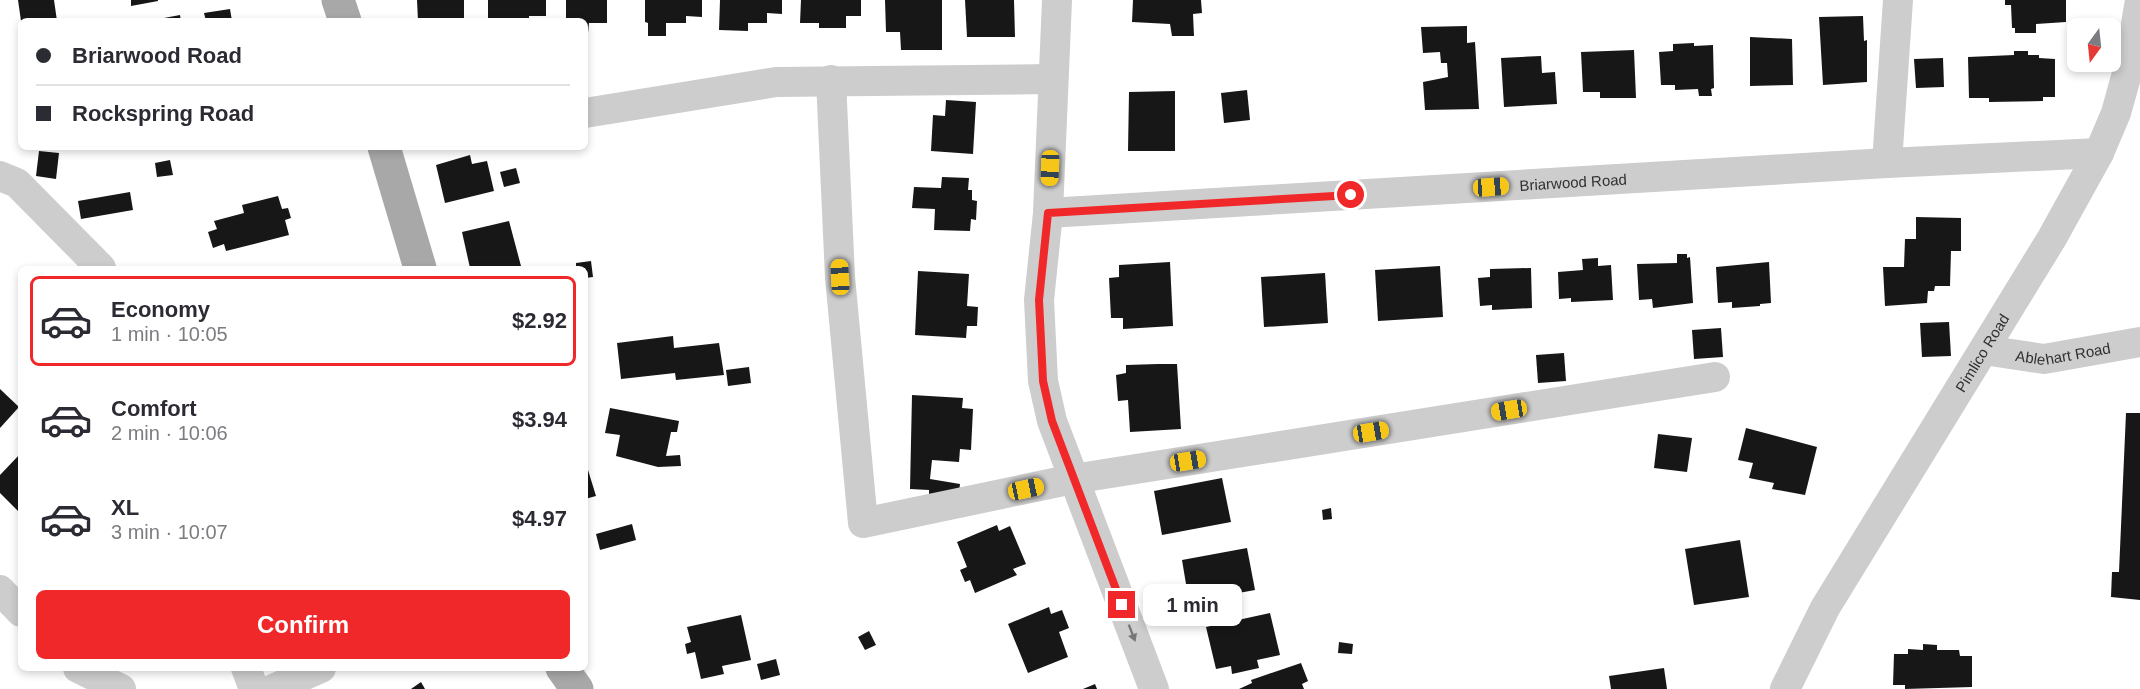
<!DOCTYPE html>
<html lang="en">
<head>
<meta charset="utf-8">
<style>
	:root { --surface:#fff; --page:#f2f2f3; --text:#2b2b33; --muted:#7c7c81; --line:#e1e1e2; --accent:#f12829 }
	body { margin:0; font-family:Arial,sans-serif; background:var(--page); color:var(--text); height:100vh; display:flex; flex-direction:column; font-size:22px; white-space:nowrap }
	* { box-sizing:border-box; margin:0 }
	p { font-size:20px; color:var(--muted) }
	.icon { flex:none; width:33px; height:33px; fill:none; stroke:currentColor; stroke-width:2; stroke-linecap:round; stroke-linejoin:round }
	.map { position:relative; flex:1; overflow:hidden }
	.side { position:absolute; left:18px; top:266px; width:570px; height:405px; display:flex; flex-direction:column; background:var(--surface); border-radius:9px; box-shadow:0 3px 9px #0003 }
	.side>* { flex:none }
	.top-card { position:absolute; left:18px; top:18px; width:570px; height:132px; border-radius:9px; box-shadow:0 3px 9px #0003; display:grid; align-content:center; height:132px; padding:0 18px; background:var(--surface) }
	.needle { width:39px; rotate:195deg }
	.buttons { position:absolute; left:2067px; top:18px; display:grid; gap:12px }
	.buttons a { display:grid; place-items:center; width:54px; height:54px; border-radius:9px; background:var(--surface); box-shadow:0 3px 9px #0003; font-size:30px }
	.end { position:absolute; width:27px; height:27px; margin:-14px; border:8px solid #f12829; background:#fff; box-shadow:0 0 0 3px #fff }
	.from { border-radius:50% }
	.bubble { position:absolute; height:42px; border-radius:9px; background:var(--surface); box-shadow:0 3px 9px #0003; font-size:20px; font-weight:700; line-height:42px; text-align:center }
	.car { position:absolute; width:18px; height:36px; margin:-18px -9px; border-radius:8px; box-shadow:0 0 4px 2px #0007; background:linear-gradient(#f5c518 24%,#345 0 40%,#f5c518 0 76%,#345 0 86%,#f5c518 0) }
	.top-card b { display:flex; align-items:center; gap:21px; height:57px; font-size:22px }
	.top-card b+b { border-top:2px solid var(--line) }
	.top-card i { width:15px; height:15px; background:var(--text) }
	ul { padding:10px 0 0; list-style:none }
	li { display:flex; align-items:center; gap:18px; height:90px; margin:0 12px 9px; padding:0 6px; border:3px solid transparent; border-radius:9px }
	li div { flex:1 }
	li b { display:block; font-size:22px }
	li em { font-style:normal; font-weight:700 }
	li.active { border-color:var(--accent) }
	li>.icon { width:54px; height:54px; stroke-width:1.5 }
	.cta { display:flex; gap:12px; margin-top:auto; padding:12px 18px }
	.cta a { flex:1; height:69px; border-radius:9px; background:var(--accent); color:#fff; font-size:24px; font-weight:700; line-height:69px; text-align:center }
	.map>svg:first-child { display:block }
	.building { fill:#171717 }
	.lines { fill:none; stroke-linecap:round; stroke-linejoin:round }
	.minor { stroke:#cdcdcd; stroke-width:30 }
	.major { stroke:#a8a8a8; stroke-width:33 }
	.oneway { fill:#777 }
	.route { stroke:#f12829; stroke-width:8 }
	.labels { text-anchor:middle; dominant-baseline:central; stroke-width:6; stroke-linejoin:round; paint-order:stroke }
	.street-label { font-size:15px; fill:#303030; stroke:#fff }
</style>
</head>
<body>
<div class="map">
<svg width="2140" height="689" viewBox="0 0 2140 689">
	<rect width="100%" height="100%" fill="#fff"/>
	<g class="building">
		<path d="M18,0h36l3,21h-36z"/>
		<path d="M131,0h27v1l-27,5z"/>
		<path d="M417,0h47v21h-46z"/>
		<path d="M488,0h58v16h-17v5h-41z"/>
		<path d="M566,0h41v23h-18l-1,10 -3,-1v-11h-19z"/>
		<path d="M645,0h57v17l-16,-1v7h-20v13h-18v-13l-3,-1z"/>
		<path d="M720,0h62v14l-15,-1v10h-19v8l-29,-1z"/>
		<path d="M801,0h60v16h-15v12h-27v-5h-19z"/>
		<path d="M885,0h57v50h-41l-1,-18h-14z"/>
		<path d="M965,0h49l1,37h-48z"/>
		<path d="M1133,0h68l1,13 -9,1 1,22h-22l-2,-12 -38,-2z"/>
		<path d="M2005,0h61v22l-30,2v9h-21v-5h-3l-1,-23h-6z"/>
		<path d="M230,9l2,12h-26l-2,-8z"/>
		<path d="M180,15l1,6h-17v-3z"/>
		<path d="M1863,16l1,25 3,-1v42l-44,3 -4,-68z"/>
		<path d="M1467,26v17l8,-1 4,67 -54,1 -2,-28 25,-5 -1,-14h-6l-1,-11 -17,1 -2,-26z"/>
		<path d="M1750,37l42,2 1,46 -43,1z"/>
		<path d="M1694,43v3l19,-1 1,43 -3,1 1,7h-13l-1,-7 -23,1v-5h-14l-2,-33 14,-1v-7z"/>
		<path d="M1634,50l2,48h-36v-6h-17l-2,-40z"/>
		<path d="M2014,51h14v4h11v3l16,1v38h-12v4l-54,1v-4h-20l-1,-41 46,-2z"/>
		<path d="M1541,56l1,17 13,-1 2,32 -53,3 -3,-49z"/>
		<path d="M1943,58l1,29 -28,1 -2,-29z"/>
		<path d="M1247,90l3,30 -26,3 -3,-30z"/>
		<path d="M1175,91v60h-47l1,-59z"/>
		<path d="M946,100l30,2 -3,52 -42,-3 2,-36 12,1z"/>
		<path d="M39,151l20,2 -3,26 -20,-3z"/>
		<path d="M470,155l2,9 15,-3 7,30 -49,12 -9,-38z"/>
		<path d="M170,160l3,15 -16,2 -2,-14z"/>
		<path d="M516,168l4,15 -16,4 -4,-15z"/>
		<path d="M942,177l27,1 -1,12h4v10l5,1 -1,19 -5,-1 -1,12 -36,-1 1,-21 -23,-1 2,-21 27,1z"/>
		<path d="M130,192l3,18 -52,9 -3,-18z"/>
		<path d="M278,196l4,13 6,-1 3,10 -6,2 4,15 -63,16 -2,-7 -11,4 -5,-16 9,-3 -3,-8 30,-8 -2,-8z"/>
		<path d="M1916,217l45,1v33h-10l-1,35h-15l-1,5h-6l-1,12 -42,3 -2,-39h21l1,-28h11z"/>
		<path d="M509,221l12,45 -51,2 -8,-36z"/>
		<path d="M1677,254h10v4l3,-1 3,46 -40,5 -1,-9 -13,1 -2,-36 40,-1z"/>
		<path d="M1598,258v8l13,-1 2,35 -42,2v-4l-12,1 -1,-27 25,-2 -1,-11z"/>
		<path d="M591,261l2,16 -8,1v-10h-9v-5z"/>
		<path d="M1170,262l3,64 -50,3v-11h-12l-2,-40 10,-1v-12z"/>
		<path d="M1769,262l2,41 -11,1v2l-28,2v-6l-14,1 -2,-36z"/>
		<path d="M1440,266l3,51 -65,4 -3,-51z"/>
		<path d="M1531,268l1,40 -40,2v-5l-12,1 -2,-28 12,-1v-8z"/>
		<path d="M918,271l51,3 -2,32 11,1 -1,19h-10l-1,12 -51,-3z"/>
		<path d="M1325,273l3,50 -64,4 -3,-50z"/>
		<path d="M1949,322l2,34 -29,1 -2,-34z"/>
		<path d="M1721,328l2,29 -29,2 -2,-29z"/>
		<path d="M673,336l1,12 45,-5 5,32 -48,5 -1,-7 -54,6 -4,-36z"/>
		<path d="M1564,353l2,28 -28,2 -2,-28z"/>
		<path d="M1158,364h19l4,65 -51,3 -2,-32 -10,1 -2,-26 10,-2v-8z"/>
		<path d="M749,367l2,16 -23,3 -2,-16z"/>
		<path d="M0,389l19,18 -19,21z"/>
		<path d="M912,395l51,3 -1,10 11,1 -2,41 -11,-1 -1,13 -27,-2 -2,19 30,5 -1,8 -30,5v-7l-19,-1z"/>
		<path d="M610,408l69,13 -2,11h-6l-5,24 14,-1 1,11 -23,1 -42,-11 4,-21 -15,-2z"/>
		<path d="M2126,413h14v187l-29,-3 1,-25h7z"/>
		<path d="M1746,428l71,19 -12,48 -33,-6 2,-6 -25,-5 4,-15 -15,-3z"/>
		<path d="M1658,434l34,4 -5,34 -33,-4z"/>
		<path d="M21,453v61l-21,-21v-18z"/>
		<path d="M585,469l3,1 8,26 -11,3z"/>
		<path d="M1222,478l9,44 -69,13 -8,-44z"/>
		<path d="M1331,508l1,11 -9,1 -1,-10z"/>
		<path d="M632,524l4,16 -36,10 -4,-16z"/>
		<path d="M997,525l2,6 11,-5 16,38 -13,5 4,6 -42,18 -5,-13 -5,2 -5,-12 7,-3 -10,-25z"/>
		<path d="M1740,540l9,57 -55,8 -9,-56z"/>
		<path d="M1247,548l8,42 -66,12 -7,-42z"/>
		<path d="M1049,607l2,7 11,-4 7,18 -10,4 9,25 -40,16 -20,-49z"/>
		<path d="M1270,613l10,42 -23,5 2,8 -27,6 -1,-8 -15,3 -10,-42z"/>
		<path d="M741,615l10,45 -29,6 2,8 -23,5 -6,-27 -8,2 -2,-10 6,-2 -4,-15z"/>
		<path d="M869,631l7,14 -11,5 -7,-13z"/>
		<path d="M1339,642l14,2 -1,10 -14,-1z"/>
		<path d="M1923,644l14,1v5h22l1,6h12v31l-67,2v-4h-12l1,-31h14v-5l15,1z"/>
		<path d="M776,659l4,16 -19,5 -4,-16z"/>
		<path d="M1301,663l7,18 -6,3 2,5h-65l13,-6 -1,-3z"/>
		<path d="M1664,668l3,21h-56l-2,-13z"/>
		<path d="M421,682l4,7h-14z"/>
		<path d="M1095,684l2,5h-14z"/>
	</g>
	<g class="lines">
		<g class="minor">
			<path d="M1057,0l-9,213 -9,87 4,81 9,40 102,268"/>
			<path d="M831,80l9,197 23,246 210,-44 642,-102"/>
			<path d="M585,113l191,-31 277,-3"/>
			<path d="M1887,163l11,-163"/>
			<path d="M0,176l17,7 84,85"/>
			<path id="s1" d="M1048,213l839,-50 212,-10"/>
			<path id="s2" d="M1984,350l60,9 96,-17"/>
			<path d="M0,590l21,22"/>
			<path d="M78,668l43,21"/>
			<path d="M246,668l8,21"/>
			<path d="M273,689l48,-21"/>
			<path id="s3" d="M1785,689l40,-81 227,-370 47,-85 17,-40 13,-47 11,-66"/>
		</g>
		<g class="major">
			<path d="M338,0l7,21"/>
			<path d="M384,147l36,121"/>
			<path d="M562,668l15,21"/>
		</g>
	</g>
	<defs><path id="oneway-solid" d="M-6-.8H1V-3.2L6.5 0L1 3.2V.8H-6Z" transform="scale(1.5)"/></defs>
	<use class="oneway" href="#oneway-solid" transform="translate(1132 633) rotate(69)"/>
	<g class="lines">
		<path class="route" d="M1122,605l-70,-184 -9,-40 -4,-81 9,-87 303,-18"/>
	</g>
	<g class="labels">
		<g class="street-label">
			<text stroke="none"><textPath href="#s1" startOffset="526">Briarwood Road</textPath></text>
			<text stroke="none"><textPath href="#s2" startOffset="80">Ablehart Road</textPath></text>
			<text stroke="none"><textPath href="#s3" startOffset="390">Pimlico Road</textPath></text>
		</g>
	</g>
</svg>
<div class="buttons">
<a><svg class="needle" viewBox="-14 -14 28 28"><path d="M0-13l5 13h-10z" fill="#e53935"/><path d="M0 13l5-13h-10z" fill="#7c7c81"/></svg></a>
</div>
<i class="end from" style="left:1351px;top:195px"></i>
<i class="end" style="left:1122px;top:605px"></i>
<div class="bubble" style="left:1143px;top:584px;width:99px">1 min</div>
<i class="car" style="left:1050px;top:168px;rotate:182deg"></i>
<i class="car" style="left:1491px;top:187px;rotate:86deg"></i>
<i class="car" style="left:840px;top:277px;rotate:357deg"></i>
<i class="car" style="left:1509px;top:410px;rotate:261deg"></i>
<i class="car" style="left:1371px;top:432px;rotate:81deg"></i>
<i class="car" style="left:1188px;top:461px;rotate:81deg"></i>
<i class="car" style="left:1026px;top:489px;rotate:78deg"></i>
<div class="top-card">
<b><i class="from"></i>Briarwood Road</b>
<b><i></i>Rockspring Road</b>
</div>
<section class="side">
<ul>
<li class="active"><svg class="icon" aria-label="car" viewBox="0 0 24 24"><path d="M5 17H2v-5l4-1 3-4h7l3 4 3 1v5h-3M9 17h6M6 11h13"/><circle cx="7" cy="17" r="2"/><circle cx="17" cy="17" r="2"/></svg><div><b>Economy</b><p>1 min · 10:05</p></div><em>$2.92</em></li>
<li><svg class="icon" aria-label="car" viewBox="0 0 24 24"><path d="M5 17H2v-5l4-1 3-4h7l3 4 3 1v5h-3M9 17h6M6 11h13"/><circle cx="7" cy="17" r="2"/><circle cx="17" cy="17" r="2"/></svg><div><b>Comfort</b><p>2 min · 10:06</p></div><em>$3.94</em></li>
<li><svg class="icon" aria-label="car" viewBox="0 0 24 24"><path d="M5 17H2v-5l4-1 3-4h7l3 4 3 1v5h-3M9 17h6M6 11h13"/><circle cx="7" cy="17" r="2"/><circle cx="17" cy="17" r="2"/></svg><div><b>XL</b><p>3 min · 10:07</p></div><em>$4.97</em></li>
</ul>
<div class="cta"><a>Confirm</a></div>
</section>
</div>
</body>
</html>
